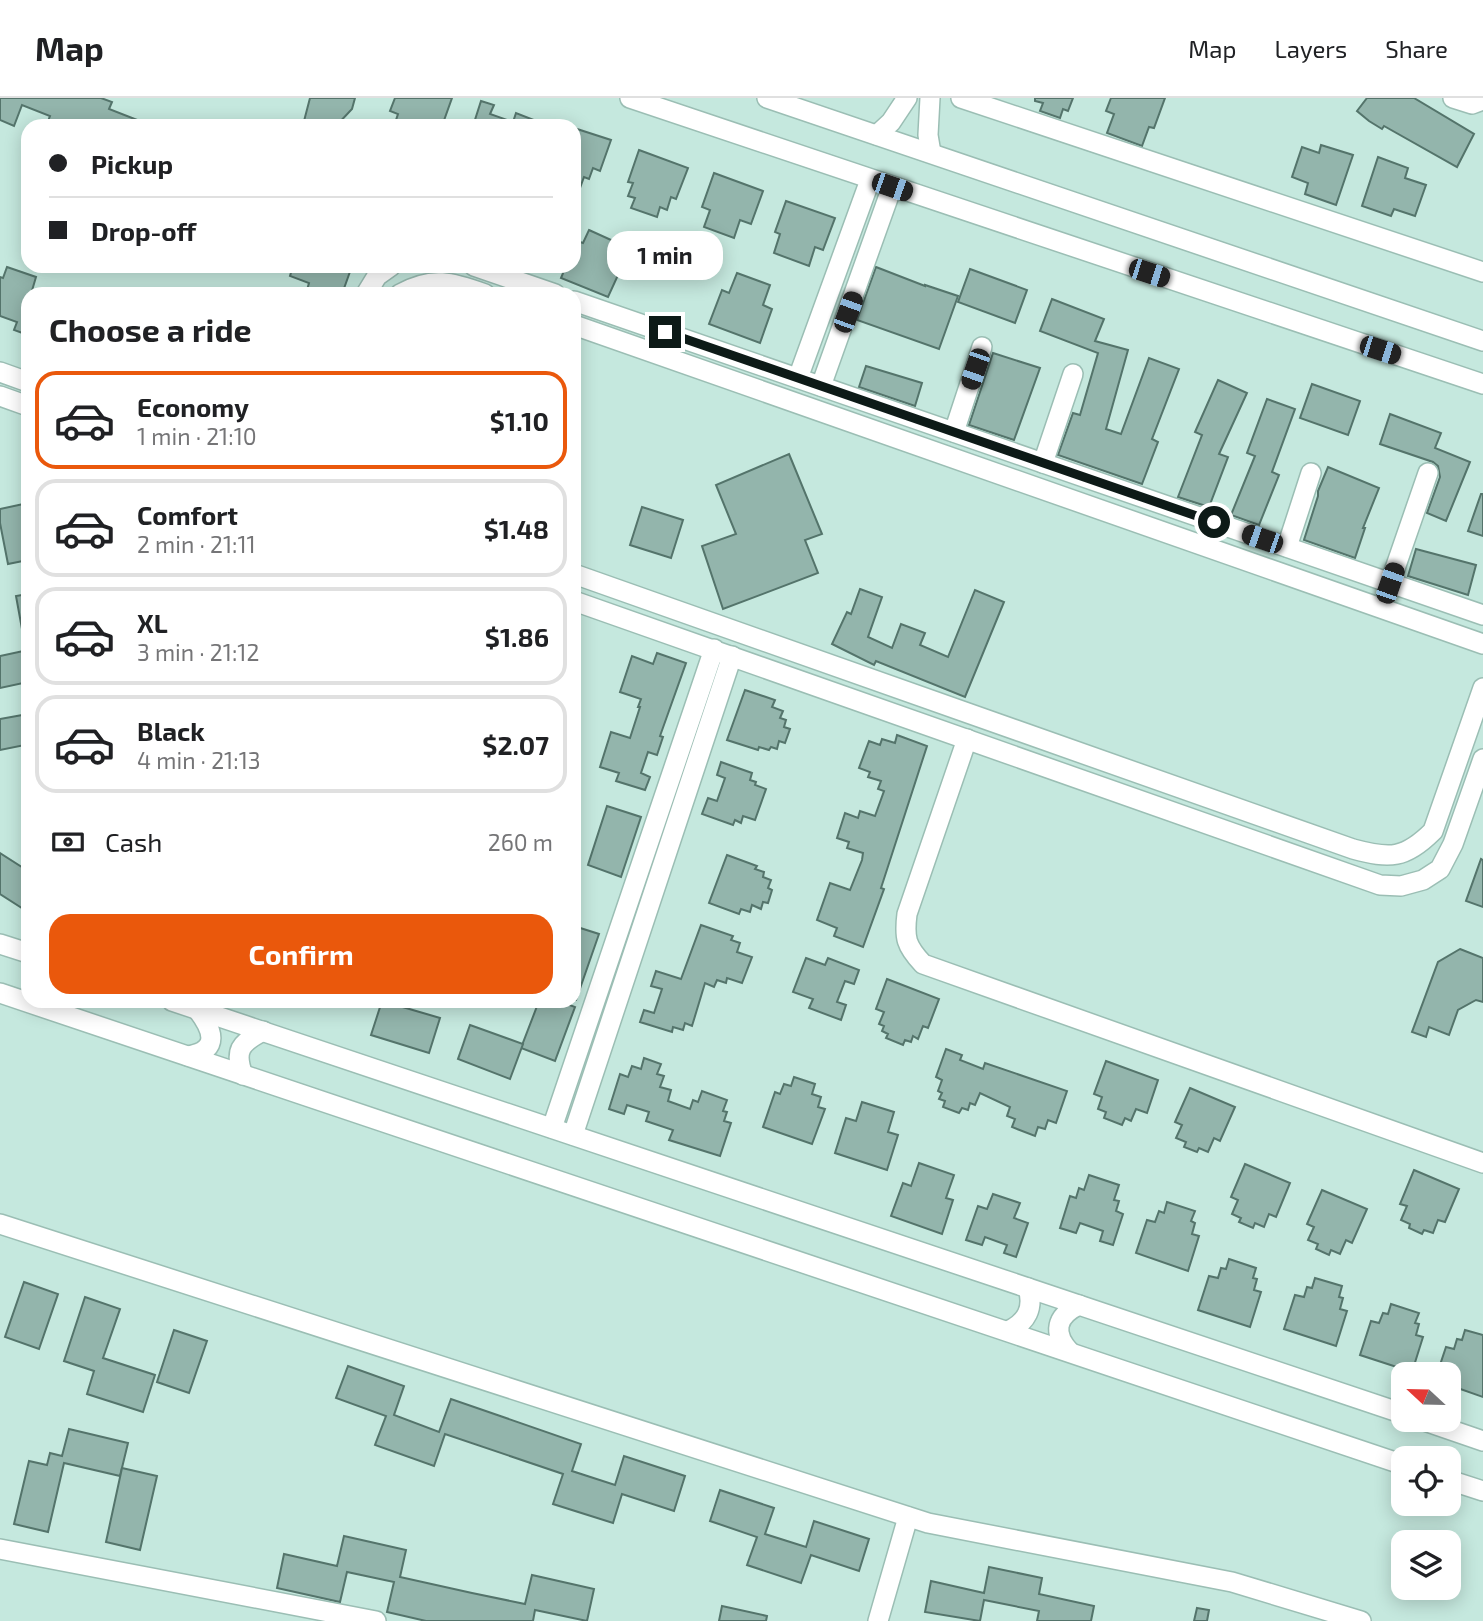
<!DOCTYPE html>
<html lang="en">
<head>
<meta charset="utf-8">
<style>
	:root { --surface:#fff; --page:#f2f2f2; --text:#202124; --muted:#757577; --line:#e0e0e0; --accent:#ea580c }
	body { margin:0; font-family:"Exo 2",sans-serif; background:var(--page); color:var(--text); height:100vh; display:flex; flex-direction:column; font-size:26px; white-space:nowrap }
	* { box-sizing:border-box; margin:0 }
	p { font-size:23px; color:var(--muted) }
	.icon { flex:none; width:38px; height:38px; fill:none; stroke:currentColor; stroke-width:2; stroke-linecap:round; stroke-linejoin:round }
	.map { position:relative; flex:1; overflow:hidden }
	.panel { position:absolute; left:21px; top:189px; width:560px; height:721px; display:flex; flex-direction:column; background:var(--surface); border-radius:21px; box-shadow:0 4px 18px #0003 }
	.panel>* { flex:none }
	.top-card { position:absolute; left:21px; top:21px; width:560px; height:154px; border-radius:21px; box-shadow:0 4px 18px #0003; display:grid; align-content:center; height:154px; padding:0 28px; background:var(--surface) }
	.needle { width:46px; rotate:292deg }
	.buttons { position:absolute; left:1391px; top:1264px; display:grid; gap:14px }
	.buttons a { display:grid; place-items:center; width:70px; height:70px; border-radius:14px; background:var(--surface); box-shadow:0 4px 18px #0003; font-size:35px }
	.end { position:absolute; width:32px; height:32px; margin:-16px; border:9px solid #0d1a17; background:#fff; box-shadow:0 0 0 4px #fff }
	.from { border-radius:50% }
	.bubble { position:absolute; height:49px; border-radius:21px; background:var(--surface); box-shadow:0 4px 18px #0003; font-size:23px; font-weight:700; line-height:49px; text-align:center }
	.car { position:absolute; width:21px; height:42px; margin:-21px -10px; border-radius:9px; box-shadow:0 0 5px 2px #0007; background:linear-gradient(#222 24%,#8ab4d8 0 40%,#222 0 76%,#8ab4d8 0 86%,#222 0) }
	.top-card b { display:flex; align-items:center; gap:24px; height:66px; font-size:26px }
	.top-card b+b { border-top:2px solid var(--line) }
	.top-card i { width:18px; height:18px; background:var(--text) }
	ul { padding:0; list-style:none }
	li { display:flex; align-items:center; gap:21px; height:98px; margin:0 14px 10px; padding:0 14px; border:4px solid var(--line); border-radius:21px }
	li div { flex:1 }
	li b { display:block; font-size:26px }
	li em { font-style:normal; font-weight:700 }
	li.active { border-color:var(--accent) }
	li>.icon { width:63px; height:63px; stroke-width:1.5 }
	h2 { padding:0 28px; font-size:32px; line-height:84px }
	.pay { display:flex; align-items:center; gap:18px; height:77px; padding:0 28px; font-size:26px }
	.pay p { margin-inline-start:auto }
	.button { display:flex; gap:14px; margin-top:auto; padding:14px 28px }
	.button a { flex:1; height:80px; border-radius:21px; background:var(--accent); color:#fff; font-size:28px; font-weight:700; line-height:80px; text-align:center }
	header { display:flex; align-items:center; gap:42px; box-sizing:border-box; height:98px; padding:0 35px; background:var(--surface); border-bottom:2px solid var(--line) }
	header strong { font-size:33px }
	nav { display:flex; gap:38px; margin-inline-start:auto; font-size:24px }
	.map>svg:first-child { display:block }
	.building { fill:#93b5ac; stroke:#54746b; stroke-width:2 }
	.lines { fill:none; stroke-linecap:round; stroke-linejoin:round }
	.minor-casing { stroke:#9bbeb4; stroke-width:22 }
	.minor { stroke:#fff; stroke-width:19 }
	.route { stroke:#0d1a17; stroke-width:9 }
</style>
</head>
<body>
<header>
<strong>Map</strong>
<nav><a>Map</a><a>Layers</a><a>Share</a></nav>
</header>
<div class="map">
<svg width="1483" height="1523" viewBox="0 0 1483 1523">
	<rect width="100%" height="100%" fill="#c5e8de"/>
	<g class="building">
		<path d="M0,0h101l11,4 -3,7 41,16 -104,1 4,-10 -28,-11 -8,21 -14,-6z"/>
		<path d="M310,0h45l-3,11 -16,17h-18l-14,-5z"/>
		<path d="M395,0h57l-10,28h-39l-8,-3 3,-9 -8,-3z"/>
		<path d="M1035,0h38l-5,13 -5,-2 -3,9 -20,-7 3,-8 -8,-2z"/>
		<path d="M1111,0h54l-11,30 -5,-1 -7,19 -35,-13 7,-19 -8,-3z"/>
		<path d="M1367,0h47l60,36 -17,33 -73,-41 -2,3 -13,-8 -12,-10z"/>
		<path d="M481,3l13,4 -4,9 23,8 3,-9 33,13h-76z"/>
		<path d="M574,30l37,12 -11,31 -7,-3 -4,11 -5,-2 -8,22h-2z"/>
		<path d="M1321,47l32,10 -17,50 -31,-11 3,-11 -16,-6 10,-30 17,6z"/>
		<path d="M639,52l49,18 -12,31 -5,-2 -4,13 -7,-3 -3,10 -26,-9 4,-10 -7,-2 5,-13 -5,-1z"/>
		<path d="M1378,59l30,11 -3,10 21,7 -11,31 -21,-7 -3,7 -29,-10z"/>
		<path d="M714,75l49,18 -12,33 -11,-4 -6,18 -30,-11 6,-17 -8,-3z"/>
		<path d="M786,103l49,17 -12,32 -8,-3 -6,19 -35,-13 6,-19 -5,-2z"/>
		<path d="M589,132l31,14 -6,13 10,5 -16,35 -47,-19 5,-12h8v-18l3,-7 6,2z"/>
		<path d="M293,168h59l-10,28h-24l-11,-4 2,-7 -19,-7z"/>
		<path d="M7,169l29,10 -5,17h-3v41l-14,-5 3,-8 -17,-6v-39l3,1z"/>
		<path d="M876,169l49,19v-1l33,11 -19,53 -82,-29z"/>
		<path d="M970,171l57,21 -12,33 -57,-21z"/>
		<path d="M737,175l33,12 -7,20 9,4 -12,34 -51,-19 13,-34 7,3z"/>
		<path d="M1052,201l52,20 -9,22 33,9 -22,79 15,5 28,-76 30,11 -27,70 6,3 -16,42 -84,-29 15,-42 7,2 18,-62 -58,-22z"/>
		<path d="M993,255l47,15 -26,72 -45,-15z"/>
		<path d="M866,268l56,17 -7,23 -56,-19z"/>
		<path d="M1218,282l29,13 -28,61 9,3 -19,50 -31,-10 24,-62 -7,-3z"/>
		<path d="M1312,286l48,17 -12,34 -48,-17z"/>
		<path d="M1267,301l28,10 -23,63 7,3 -20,50 -28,-10 24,-59 -8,-3z"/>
		<path d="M1390,316l51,19 -6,15 35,14 -24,59 -19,-8 13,-36 -2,-11 -5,-4 -53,-18z"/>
		<path d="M789,356l33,80 -17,6 13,33 -95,36 -21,-63 34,-12 -20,-49z"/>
		<path d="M1328,369l51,21 -16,40h2l-10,30 -51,-18 14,-44v-5z"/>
		<path d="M1481,396h2v42l-15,-5z"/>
		<path d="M28,405v57l-20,4 -8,-41v-14z"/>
		<path d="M642,409l41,13 -12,38 -41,-13z"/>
		<path d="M1416,451l60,16 -8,30 -60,-19z"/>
		<path d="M860,491l22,8 -14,40 24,11 9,-24 24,9 -5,12 28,12 27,-67 29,12 -39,95 -89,-36 -2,4 -42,-21 15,-32 4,2z"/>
		<path d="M28,496v35h-6l-6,-33z"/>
		<path d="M28,552v32l-28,6v-32z"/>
		<path d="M657,555l29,10 -26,73 3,1 -6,18 -9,-3 -7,21 9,4 -5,13 -29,-9 3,-8 -19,-6 11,-35 19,6 10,-31h-2l3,-8 -21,-7 12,-36 21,8z"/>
		<path d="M745,592l30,10 -3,7 11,4 -3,7 6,2 -2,7 6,2 -5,14 -6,-2 -2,8 -6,-2 -2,3 -10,-3 -1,3 -31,-10z"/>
		<path d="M28,616v28h-3v3l-25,5v-31z"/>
		<path d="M897,637l30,11 -46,142 3,1 -21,58 -29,-11 3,-8 -20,-8 13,-37 20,7 12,-30 1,-7 -16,-5 2,-6 -12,-4 8,-25 13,5 2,-7 15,5 9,-25 -6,-2 3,-8 -13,-4 2,-5 -11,-4 10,-27 11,4 2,-6 13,4z"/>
		<path d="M721,664l31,11 -2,7 6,2 -1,3 11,4 -11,31 -12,-4 -2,7 -6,-3 -2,5 -31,-11 6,-16 9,3 8,-23 -8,-3z"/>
		<path d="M607,708l34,11 -20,60 -33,-12z"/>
		<path d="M0,755l28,18v41l-28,-18z"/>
		<path d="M727,757l30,11 -2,3 9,3 -1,5 8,3 -3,8 4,2 -4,13 -5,-1 -2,7 -9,-4 -2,7 -9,-3 -2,5 -30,-11z"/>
		<path d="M1481,761l2,1v47l-17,-6z"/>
		<path d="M701,827l32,11 -2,4 9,3 -3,9 15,5 -10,26 -15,-5 -1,5 -9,-3 -3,7 -9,-4 -13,43 -7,-3 -2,7 -10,-3 -1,5 -32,-10 4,-12 10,3 8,-24 -11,-3 5,-15 25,8z"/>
		<path d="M574,828l25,8 -23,66h-2z"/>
		<path d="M1460,851l23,9v44l-7,-2 -18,10 -9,25 -20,-8 -3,10 -14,-5 26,-70z"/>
		<path d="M806,860l19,7 3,-7 31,12 -5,14 -9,-3 -8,21 9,3 -5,15 -32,-12 4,-9 -20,-7z"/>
		<path d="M887,881l52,20 -11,29 -5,-2 -5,13 -5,-3 -2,6 -6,-2 -2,5 -17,-7 2,-4 -6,-3 2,-5 -5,-2 5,-12 -8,-3z"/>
		<path d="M382,903l58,17 -11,35 -58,-18z"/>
		<path d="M539,903h20l16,6 -20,54 -34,-13z"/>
		<path d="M470,927l53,19 -13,35 -52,-20z"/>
		<path d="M946,951l16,6 -2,5 23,9 2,-6 82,28 -11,32 -8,-3 -3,9 -7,-2 -3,9 -23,-9 3,-8 -8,-3 3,-9 -30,-14 -5,12 -5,-2 -2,7 -6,-2 -3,5 -16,-6 2,-6 -6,-2 3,-6 -4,-2 4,-11 -6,-3z"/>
		<path d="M644,960l17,6 -4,10 7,2 -4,11 11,3 -3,11 22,8 3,-9 5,2 4,-11 25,9 -4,11 4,1 -3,9 7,2 -11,33 -51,-16 4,-10 -27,-9 3,-9 -22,-7 -3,9 -15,-5 11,-35 8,3 4,-11 9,3z"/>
		<path d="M1106,963l52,19 -11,33 -11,-4 -5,12 -6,-3 -3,7 -18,-7 2,-6 -8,-3 4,-12 -8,-3z"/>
		<path d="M794,979l21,7 -3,10 9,3 -3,10 7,2 -13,35 -49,-17 12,-35 5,2 4,-10 7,2z"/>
		<path d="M1190,990l45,19 -15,34 -6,-3 -6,14 -9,-4 -2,4 -13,-5 2,-5 -10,-4 6,-13 -7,-3z"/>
		<path d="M862,1004l32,10 -6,20 10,3 -11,35 -52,-17 11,-35 10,3z"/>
		<path d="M919,1065l35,12 -8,23 7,2 -11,34 -51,-18 12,-33 8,3z"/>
		<path d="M1245,1066l45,19 -14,34 -7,-3 -5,13 -9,-4 -2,5 -14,-6 2,-4 -9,-4 6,-14 -7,-3z"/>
		<path d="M1414,1072l45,19 -14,33 -7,-2 -5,13 -9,-3 -2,4 -13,-6 1,-4 -9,-4 6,-14 -7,-2z"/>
		<path d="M1089,1077l30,10 -5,15 5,1 -3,10 7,3 -10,31 -13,-4 3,-10 -23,-8 -4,10 -16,-5 10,-32 6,2 3,-10 5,2z"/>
		<path d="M1322,1092l45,19 -15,34 -6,-3 -6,14 -9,-4 -2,5 -13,-6 2,-5 -10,-4 6,-13 -7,-3z"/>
		<path d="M993,1096l27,9 -6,15 14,5 -12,34 -12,-4 3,-8 -22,-8 -3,8 -16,-5 12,-34 9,3z"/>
		<path d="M1167,1104l28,9 -4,10 4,2 -3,11 7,2 -11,35 -52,-18 11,-33 8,2 4,-11 5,2z"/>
		<path d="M1229,1161l27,9 -3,10 4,1 -3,11 7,2 -11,35 -52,-17 11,-34 9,2 3,-10 5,1z"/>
		<path d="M1315,1180l27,8 -3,11 4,1 -3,11 7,2 -11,35 -52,-17 11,-34 9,2 3,-10 5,1z"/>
		<path d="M24,1184l34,12 -19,55 -34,-12z"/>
		<path d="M85,1199l35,12 -17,49 52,17 -12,37 -56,-18 7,-23 -30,-10z"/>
		<path d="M1391,1206l28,9 -4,10 4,1 -3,11 7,2 -11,35 -52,-17 11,-34 8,2 4,-10 5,1z"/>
		<path d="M174,1232l33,11 -18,52 -32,-11z"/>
		<path d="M1465,1232l18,5v62l-34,-12v-11h-12l9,-27 8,2 3,-10 5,1z"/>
		<path d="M348,1268l56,20 -10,29 45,17 12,-33 130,45 -9,27 43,14 9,-29 61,20 -11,35 -52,-17 -9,29 -60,-19 10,-30 -118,-40 -11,32 -59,-21 11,-29 -50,-18z"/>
		<path d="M69,1331l59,14 -8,33 -56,-13 -16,69 -34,-8 15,-63 18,4 3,-12 12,3z"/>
		<path d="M122,1370l35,8 -17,74 -34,-8z"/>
		<path d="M720,1392l54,18 -9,26 41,13 8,-26 55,18 -10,32 -48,-16 -10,28 -54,-18 10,-28 -47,-16z"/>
		<path d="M344,1438l62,14 -6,27 72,16 53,11 7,-29 62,14 -7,32 -52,-11 -2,11h-107l-39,-9 7,-30 -47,-10 -7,30 -63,-14 7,-34 53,12z"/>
		<path d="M989,1469l53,11 -3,16 55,12 -3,15h-54l2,-10 -55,-11 -4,21 -55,-9 6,-31 53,12z"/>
		<path d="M722,1508l45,10 -1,5h-47z"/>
		<path d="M1197,1510l12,2 -2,11h-13z"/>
	</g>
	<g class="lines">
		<defs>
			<g id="minor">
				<path d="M630,0l853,286"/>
				<path d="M767,0l716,243"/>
				<path d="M930,0l-2,37 3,18"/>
				<path d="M961,0l522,174"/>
				<path d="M1453,0l19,6 11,-4"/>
				<path d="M877,37l14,-13 16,-24"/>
				<path d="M474,168l81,28"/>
				<path d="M366,196l11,-18 14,-10"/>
				<path d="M400,196c32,-18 52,-12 85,0"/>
				<path d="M574,203l909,314"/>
				<path d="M574,227l909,319"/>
				<path d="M0,274l28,10"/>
				<path d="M798,280l72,-198"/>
				<path d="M821,288l71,-199"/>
				<path d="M0,298l28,10"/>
				<path d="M954,334l28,-85"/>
				<path d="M1043,365l30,-89"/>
				<path d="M1287,449l24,-74"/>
				<path d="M574,476l779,275c37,10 52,10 80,-18l50,-143"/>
				<path d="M1390,485l38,-110"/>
				<path d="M574,503l806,284 21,1 22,-6 17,-11 13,-25 30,-85"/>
				<path d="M967,641l-60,175c-3,24 -1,32 16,50l560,199"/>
				<path d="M0,846l28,9"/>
				<path d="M0,895l1404,472"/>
				<path d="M172,903l1232,413"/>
				<path d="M188,958c33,-6 25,-26 9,-47"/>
				<path d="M243,977c-9,-24 -3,-32 20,-44"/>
				<path d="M552,1030l162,-479"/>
				<path d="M573,1037l159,-479"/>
				<path d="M0,1126l928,299 304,59 129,39"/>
				<path d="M1008,1233c19,-9 26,-23 20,-43"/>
				<path d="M1070,1254c-18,-19 -14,-36 9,-47"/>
				<path d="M1419,1321l64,22"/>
				<path d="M1449,1382l34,11"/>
				<path d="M0,1451l376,72"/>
				<path d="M878,1523l30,-104"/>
			</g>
		</defs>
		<use href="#minor" class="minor-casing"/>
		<use href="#minor" class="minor"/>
	</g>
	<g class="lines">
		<path class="route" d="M665,234l549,190"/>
	</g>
</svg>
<div class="buttons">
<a><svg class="needle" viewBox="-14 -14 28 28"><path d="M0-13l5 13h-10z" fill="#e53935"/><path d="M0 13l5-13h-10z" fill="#757577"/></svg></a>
<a><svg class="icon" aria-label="locate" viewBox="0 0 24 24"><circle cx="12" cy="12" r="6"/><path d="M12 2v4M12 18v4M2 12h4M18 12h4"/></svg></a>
<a><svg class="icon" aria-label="layers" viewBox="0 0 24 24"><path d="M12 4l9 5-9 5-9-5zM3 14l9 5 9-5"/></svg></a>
</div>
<i class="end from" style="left:1214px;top:424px"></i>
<i class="end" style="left:665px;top:234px"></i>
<div class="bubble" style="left:607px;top:133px;width:116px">1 min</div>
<i class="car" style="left:892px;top:89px;rotate:109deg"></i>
<i class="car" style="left:1149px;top:175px;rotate:108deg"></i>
<i class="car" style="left:848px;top:214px;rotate:20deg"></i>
<i class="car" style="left:1380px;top:252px;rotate:108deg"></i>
<i class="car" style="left:975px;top:271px;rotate:199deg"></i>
<i class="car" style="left:1262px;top:441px;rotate:289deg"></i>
<i class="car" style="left:1390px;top:485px;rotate:19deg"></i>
<div class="top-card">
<b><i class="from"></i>Pickup</b>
<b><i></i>Drop-off</b>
</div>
<section class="panel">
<h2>Choose a ride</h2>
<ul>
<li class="active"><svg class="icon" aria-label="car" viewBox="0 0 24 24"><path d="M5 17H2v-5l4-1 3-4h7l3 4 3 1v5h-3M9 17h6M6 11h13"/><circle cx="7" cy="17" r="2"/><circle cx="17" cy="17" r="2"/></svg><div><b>Economy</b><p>1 min · 21:10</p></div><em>$1.10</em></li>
<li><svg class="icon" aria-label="car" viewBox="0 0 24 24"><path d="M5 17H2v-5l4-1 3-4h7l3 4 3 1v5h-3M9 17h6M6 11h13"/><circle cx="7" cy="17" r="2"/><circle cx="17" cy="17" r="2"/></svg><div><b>Comfort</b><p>2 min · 21:11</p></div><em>$1.48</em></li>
<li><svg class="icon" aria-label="car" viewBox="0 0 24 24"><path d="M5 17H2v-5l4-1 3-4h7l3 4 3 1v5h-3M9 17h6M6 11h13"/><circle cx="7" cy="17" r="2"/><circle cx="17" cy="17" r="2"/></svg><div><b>XL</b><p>3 min · 21:12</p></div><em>$1.86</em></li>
<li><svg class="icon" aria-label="car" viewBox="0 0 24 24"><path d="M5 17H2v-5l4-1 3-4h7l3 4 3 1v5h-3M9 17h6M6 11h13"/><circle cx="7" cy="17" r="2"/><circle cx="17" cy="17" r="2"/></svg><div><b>Black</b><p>4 min · 21:13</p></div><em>$2.07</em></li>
</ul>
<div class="pay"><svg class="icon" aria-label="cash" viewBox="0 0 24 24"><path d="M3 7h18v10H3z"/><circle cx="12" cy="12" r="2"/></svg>Cash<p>260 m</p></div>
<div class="button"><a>Confirm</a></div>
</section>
</div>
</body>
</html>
